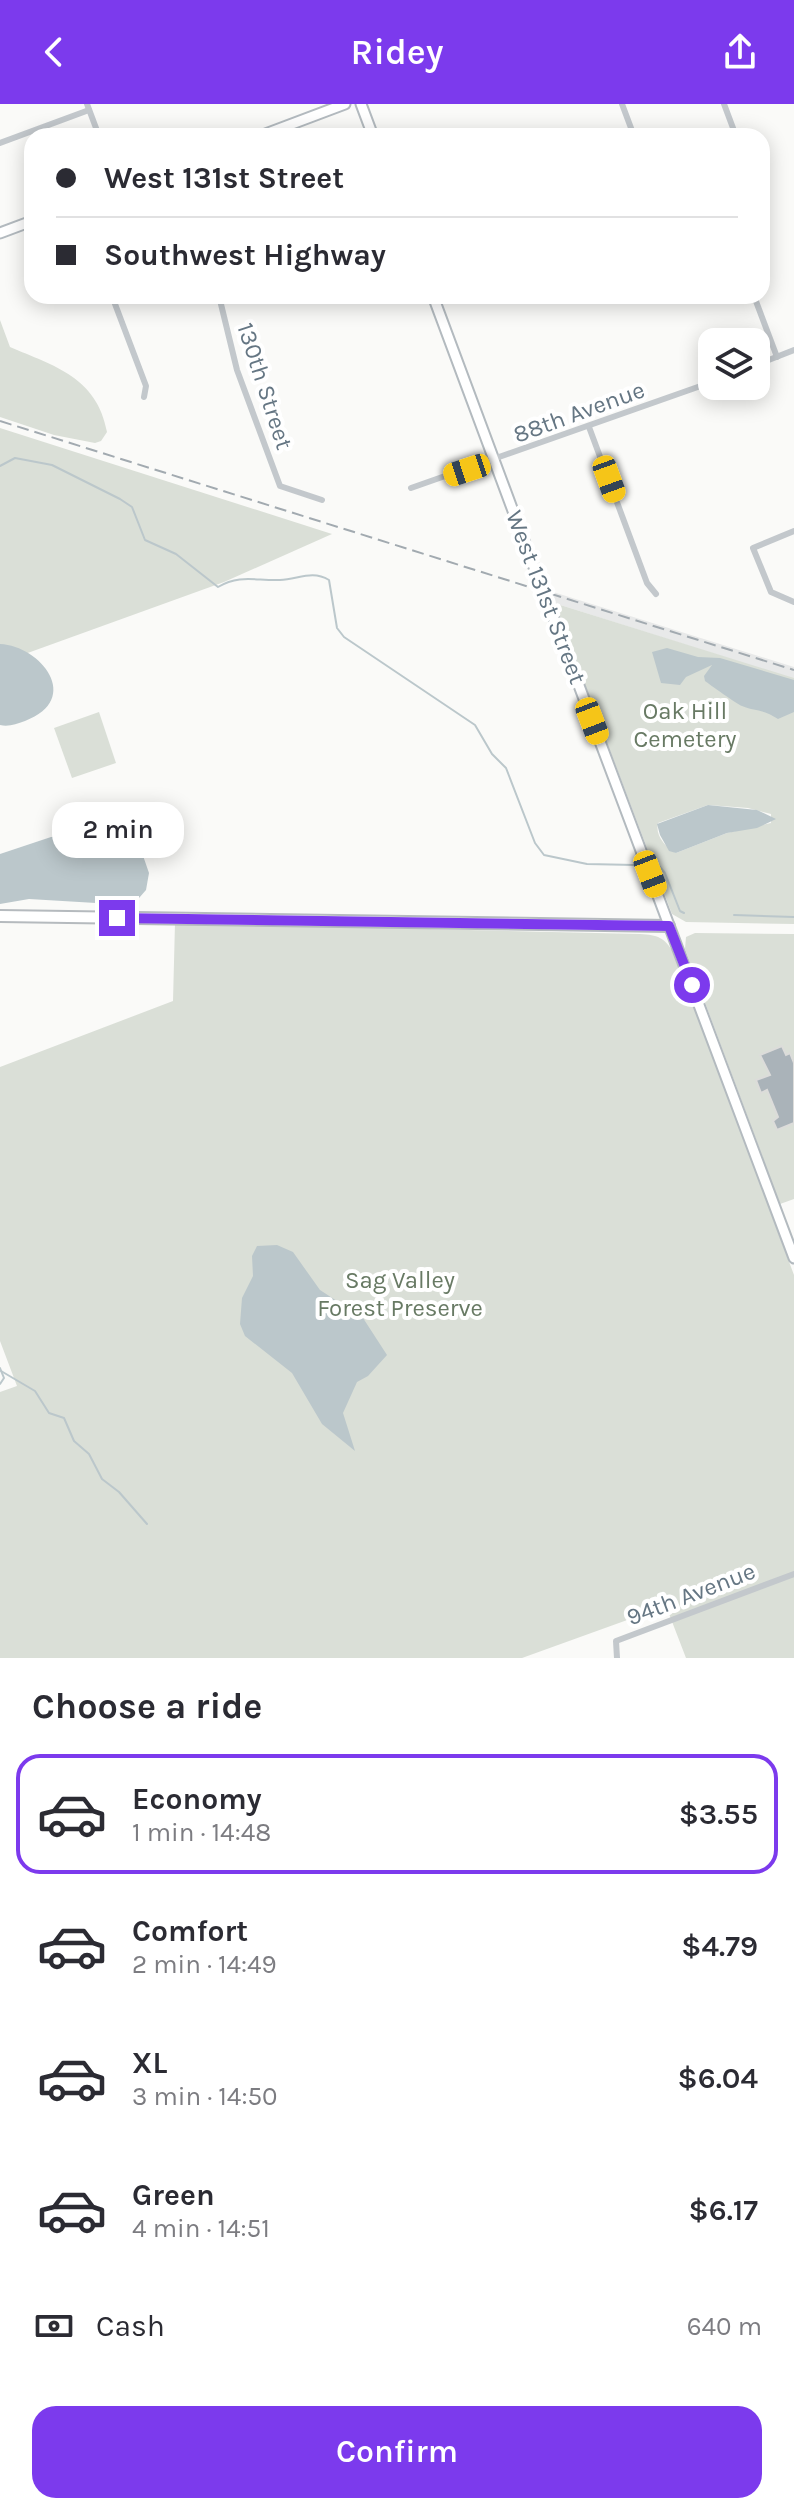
<!DOCTYPE html>
<html lang="en">
<head>
<meta charset="utf-8">
<style>
	:root { --surface:#fff; --page:#f7f7f7; --text:#2b2b33; --muted:#7c7c81; --line:#e1e1e2; --accent:#7c3aed }
	body { margin:0; font-family:Karla,sans-serif; background:var(--page); color:var(--text); height:100vh; display:flex; flex-direction:column; font-size:30px; white-space:nowrap }
	* { box-sizing:border-box; margin:0 }
	p { font-size:26px; color:var(--muted) }
	.icon { flex:none; width:44px; height:44px; fill:none; stroke:currentColor; stroke-width:2; stroke-linecap:round; stroke-linejoin:round }
	.map { position:relative; height:1554px; overflow:hidden }
	.sheet { display:flex; flex-direction:column; background:var(--surface); flex:1 }
	.sheet>* { flex:none }
	.hud { position:absolute; left:24px; top:24px; width:746px; height:176px; border-radius:24px; box-shadow:0 4px 20px #0003; display:grid; align-content:center; height:176px; padding:0 32px; background:var(--surface) }
	.fabs { position:absolute; left:698px; top:224px; display:grid; gap:16px }
	.fabs a { display:grid; place-items:center; width:72px; height:72px; border-radius:16px; background:var(--surface); box-shadow:0 4px 20px #0003; font-size:40px }
	.end { position:absolute; width:36px; height:36px; margin:-18px; border:10px solid #7c3aed; background:#fff; box-shadow:0 0 0 4px #fff }
	.from { border-radius:50% }
	.bubble { position:absolute; height:56px; border-radius:24px; background:var(--surface); box-shadow:0 4px 20px #0003; font-size:26px; font-weight:600; line-height:56px; text-align:center }
	.car { position:absolute; width:24px; height:48px; margin:-24px -12px; border-radius:10px; box-shadow:0 0 6px 2px #0007; background:linear-gradient(#f5c518 24%,#345 0 40%,#f5c518 0 76%,#345 0 86%,#f5c518 0) }
	.hud b { display:flex; align-items:center; gap:28px; height:76px; font-size:30px }
	.hud b+b { border-top:2px solid var(--line) }
	.hud i { width:20px; height:20px; background:var(--text) }
	ul { padding:0; list-style:none }
	li { display:flex; align-items:center; gap:24px; height:120px; margin:0 16px 12px; padding:0 16px; border:4px solid transparent; border-radius:24px }
	li div { flex:1 }
	li b { display:block; font-size:30px }
	li em { font-style:normal; font-weight:600 }
	li.selected { border-color:var(--accent) }
	li>.icon { width:72px; height:72px; stroke-width:1.5 }
	h2 { padding:0 32px; font-size:36px; line-height:96px }
	.pay { display:flex; align-items:center; gap:20px; height:88px; padding:0 32px; font-size:30px }
	.pay p { margin-inline-start:auto }
	.cta { display:flex; gap:16px; margin-top:auto; padding:16px 32px }
	.cta a { flex:1; height:92px; border-radius:24px; background:var(--accent); color:#fff; font-size:32px; font-weight:600; line-height:92px; text-align:center }
	header { display:flex; justify-content:space-between; align-items:center; height:104px; padding:0 32px; background:var(--accent); color:#fff; font-size:36px; font-weight:600 }
	.map>svg:first-child { display:block }
	.built { fill:#e8e9e9 }
	.green { fill:#dadfd7; fill-rule:evenodd }
	.water { fill:#bbc7cb }
	.lines { fill:none; stroke-linecap:round; stroke-linejoin:round }
	.stream { stroke:#bbc7cb; stroke-width:2 }
	.building { fill:#aab3b9; stroke:#dcdcda; stroke-width:2 }
	.secondary-casing { stroke:#b3babf; stroke-width:13 }
	.primary-casing { stroke:#b5babe; stroke-width:14 }
	.street { stroke:#c3c8cc; stroke-width:6 }
	.secondary { stroke:#fff; stroke-width:9 }
	.primary { stroke:#fff; stroke-width:10 }
	.rail { stroke:#a2aab0; stroke-width:2; stroke-dasharray:12 6; stroke-linecap:butt }
	.secondary-bridge-casing { stroke:#b3babf; stroke-width:13; stroke-linecap:butt }
	.secondary-bridge { stroke:#fff; stroke-width:9 }
	.route { stroke:#7c3aed; stroke-width:10 }
	.labels { text-anchor:middle; dominant-baseline:central; stroke-width:8; stroke-linejoin:round; paint-order:stroke }
	.street-label { font-size:24px; fill:#657683; stroke:#fff }
	.park-label { font-size:24px; fill:#687a64; stroke:#fff }
</style>
</head>
<body>
<header><svg class="icon" aria-label="back" viewBox="0 0 24 24"><path d="M15 5l-7 7 7 7"/></svg>Ridey<svg class="icon" aria-label="share" viewBox="0 0 24 24"><path d="M12 15V3M7 8l5-5 5 5M5 13v7h14v-7"/></svg></header>
<div class="map">
<svg width="794" height="1554" viewBox="0 0 794 1554">
	<rect width="100%" height="100%" fill="#fafaf8"/>
	<path class="built" d="M550,487l244,76v12l-240,-76z"/>
	<g class="green">
		<path d="M0,216l10,27c44,19 87,30 97,85l-6,9 -6,2 -41,-8 -54,-18z"/>
		<path d="M0,324l332,106 -108,48 -224,81z"/>
		<path d="M554,499l240,75v246l-108,-2 -14,-8zM708,701l40,3 23,6v9l-44,10 -51,20c-11,-6 -21,-18 -18,-30z"/>
		<path d="M99,608l17,51 -44,15 -18,-50z"/>
		<path d="M175,819l465,11c18,1 24,3 34,19l120,322v383h-108l-20,-52 -144,52h-522v-266l17,-6 -17,-45v-274l173,-66z"/>
		<path d="M695,829l99,1v265l-14,5 -95,-255 1,-12z"/>
	</g>
	<g class="water">
		<path d="M0,540c41,2 83,55 25,77 -9,3 -16,6 -25,4z"/>
		<path d="M667,544l31,9 22,1 74,22v32l-16,7c-17,-11 -22,-7 -36,-13 -5,-2 -33,-22 -37,-25l-1,-5 8,-11 -26,12 -6,8 -19,-2 -9,-31z"/>
		<path d="M708,701l49,5 19,9 -19,9 -30,5 -51,20 -7,-2 -9,-16 -3,-11z"/>
		<path d="M95,730l33,2 11,8 10,29 -3,17 -7,8 -43,5 -67,-4 -29,5v-50l51,-17z"/>
		<path d="M277,1141l16,7 27,38 43,28 24,37 -19,21 -11,6 -14,31 12,38 -33,-27 -30,-51 -47,-37 -5,-12 2,-26 11,-22 -1,-20 5,-10z"/>
	</g>
	<g class="lines">
		<g class="stream">
			<path d="M0,362l15,-8 37,7 68,34 12,8 13,33 31,14 42,33c22,-13 38,-6 62,-7 19,-1 32,-10 49,0l8,48 7,9 131,88 17,29 14,14 29,75 9,12 43,9 48,1"/>
			<path d="M655,757l10,12 15,38 4,2"/>
			<path d="M734,811l60,2"/>
			<path d="M0,1264l4,10 -4,6"/>
			<path d="M1,1267l34,20 14,22 15,5 10,23 15,13 13,25 17,13 28,32"/>
		</g>
	</g>
	<path class="building" d="M782,942l4,9 4,-2 4,10v60l-17,7 -4,-9 5,-4 -11,-27 -6,3 -5,-13 14,-5 -10,-20z"/>
	<g class="lines">
		<defs>
			<g id="secondary">
				<path d="M361,0l12,32"/>
				<path d="M260,32l85,-32"/>
				<path d="M0,129l32,-12"/>
				<path d="M433,192l102,274"/>
				<path d="M554,515l240,639"/>
			</g>
			<path id="primary" d="M0,812l669,10"/>
		</defs>
		<use href="#secondary" class="secondary-casing"/>
		<use href="#primary" class="primary-casing"/>
		<g class="street">
			<path d="M87,0l12,32"/>
			<path d="M622,0l12,32"/>
			<path d="M724,0l12,32"/>
			<path d="M0,39l89,-33"/>
			<path d="M112,192l34,90 -2,11"/>
			<path d="M219,192l18,74 43,116 42,14"/>
			<path d="M754,192l23,61"/>
			<path d="M756,261l38,-15"/>
			<path d="M589,323l58,156 9,11"/>
			<path d="M411,384l301,-106"/>
			<path d="M794,427l-41,17 18,44 23,10"/>
			<path d="M617,1554l-1,-17 178,-67"/>
		</g>
		<use href="#secondary" class="secondary"/>
		<use href="#primary" class="primary"/>
		<path class="rail" d="M0,317l794,249"/>
		<defs>
			<path id="secondary-bridge" d="M535,466l19,49"/>
		</defs>
		<use href="#secondary-bridge" class="secondary-bridge-casing"/>
		<use href="#secondary-bridge" class="secondary-bridge"/>
	</g>
	<g class="lines">
		<path class="route" d="M117,814l552,8 23,59"/>
	</g>
	<g class="labels">
		<g class="street-label">
			<text transform="translate(265 282) rotate(72)">130th Street</text>
			<text transform="translate(579 308) rotate(-20)">88th Avenue</text>
			<text transform="translate(546 493) rotate(69)">West 131st Street</text>
			<text transform="translate(691 1490) rotate(-21)">94th Avenue</text>
		</g>
		<g class="park-label">
			<text x="685" y="607">Oak Hill<tspan x="685" dy="28">Cemetery</tspan></text>
			<text x="400" y="1176">Sag Valley<tspan x="400" dy="28">Forest Preserve</tspan></text>
		</g>
	</g>
</svg>
<div class="fabs">
<a><svg class="icon" aria-label="layers" viewBox="0 0 24 24"><path d="M12 4l9 5-9 5-9-5zM3 14l9 5 9-5"/></svg></a>
</div>
<i class="end from" style="left:692px;top:881px"></i>
<i class="end" style="left:117px;top:814px"></i>
<div class="bubble" style="left:52px;top:698px;width:132px">2 min</div>
<i class="car" style="left:467px;top:366px;rotate:252deg"></i>
<i class="car" style="left:609px;top:375px;rotate:160deg"></i>
<i class="car" style="left:592px;top:617px;rotate:159deg"></i>
<i class="car" style="left:650px;top:770px;rotate:159deg"></i>
<div class="hud">
<b><i class="from"></i>West 131st Street</b>
<b><i></i>Southwest Highway</b>
</div>
</div>
<section class="sheet">
<h2>Choose a ride</h2>
<ul>
<li class="selected"><svg class="icon" aria-label="car" viewBox="0 0 24 24"><path d="M5 17H2v-5l4-1 3-4h7l3 4 3 1v5h-3M9 17h6M6 11h13"/><circle cx="7" cy="17" r="2"/><circle cx="17" cy="17" r="2"/></svg><div><b>Economy</b><p>1 min · 14:48</p></div><em>$3.55</em></li>
<li><svg class="icon" aria-label="car" viewBox="0 0 24 24"><path d="M5 17H2v-5l4-1 3-4h7l3 4 3 1v5h-3M9 17h6M6 11h13"/><circle cx="7" cy="17" r="2"/><circle cx="17" cy="17" r="2"/></svg><div><b>Comfort</b><p>2 min · 14:49</p></div><em>$4.79</em></li>
<li><svg class="icon" aria-label="car" viewBox="0 0 24 24"><path d="M5 17H2v-5l4-1 3-4h7l3 4 3 1v5h-3M9 17h6M6 11h13"/><circle cx="7" cy="17" r="2"/><circle cx="17" cy="17" r="2"/></svg><div><b>XL</b><p>3 min · 14:50</p></div><em>$6.04</em></li>
<li><svg class="icon" aria-label="car" viewBox="0 0 24 24"><path d="M5 17H2v-5l4-1 3-4h7l3 4 3 1v5h-3M9 17h6M6 11h13"/><circle cx="7" cy="17" r="2"/><circle cx="17" cy="17" r="2"/></svg><div><b>Green</b><p>4 min · 14:51</p></div><em>$6.17</em></li>
</ul>
<div class="pay"><svg class="icon" aria-label="cash" viewBox="0 0 24 24"><path d="M3 7h18v10H3z"/><circle cx="12" cy="12" r="2"/></svg>Cash<p>640 m</p></div>
<div class="cta"><a>Confirm</a></div>
</section>
</body>
</html>
